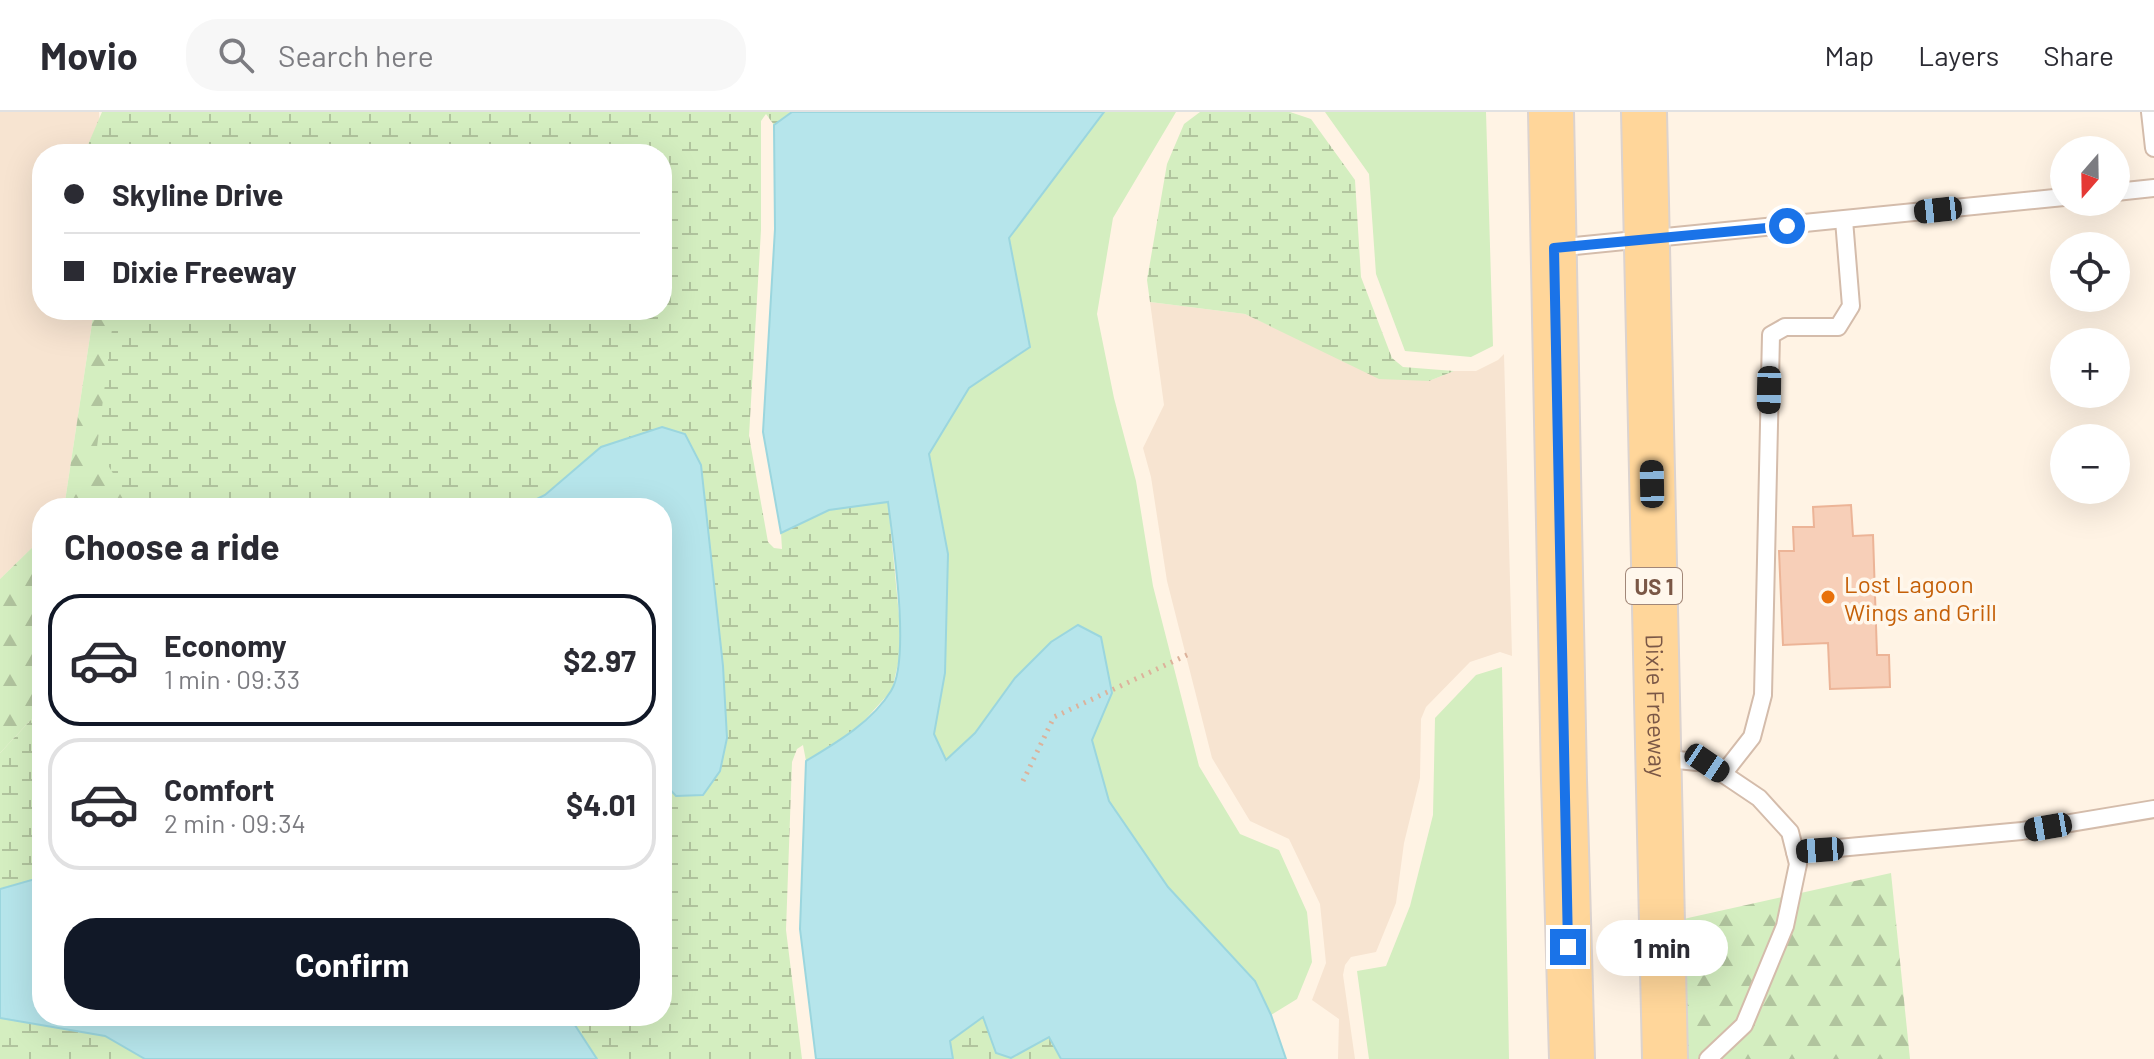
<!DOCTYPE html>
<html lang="en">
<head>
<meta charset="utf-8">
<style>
	:root { --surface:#fff; --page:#f7f7f7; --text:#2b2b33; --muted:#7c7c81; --line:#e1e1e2; --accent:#111827 }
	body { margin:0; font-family:Barlow,sans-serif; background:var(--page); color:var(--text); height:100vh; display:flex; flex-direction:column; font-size:30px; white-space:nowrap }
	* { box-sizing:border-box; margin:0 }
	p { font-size:26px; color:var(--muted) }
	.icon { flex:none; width:44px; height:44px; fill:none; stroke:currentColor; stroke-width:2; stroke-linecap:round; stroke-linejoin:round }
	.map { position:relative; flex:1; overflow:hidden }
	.side { position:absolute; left:32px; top:386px; width:640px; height:528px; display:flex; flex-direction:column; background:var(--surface); border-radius:32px; box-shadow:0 8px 32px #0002 }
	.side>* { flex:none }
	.hud { position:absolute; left:32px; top:32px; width:640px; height:176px; border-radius:32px; box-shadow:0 8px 32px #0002; display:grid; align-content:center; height:176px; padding:0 32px; background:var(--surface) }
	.needle { width:52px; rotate:200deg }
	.controls { position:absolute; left:2050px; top:24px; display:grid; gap:16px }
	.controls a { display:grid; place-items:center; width:80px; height:80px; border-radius:50%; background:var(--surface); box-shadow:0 8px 32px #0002; font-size:40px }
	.end { position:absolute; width:36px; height:36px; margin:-18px; border:10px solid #1a73e8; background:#fff; box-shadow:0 0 0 4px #fff }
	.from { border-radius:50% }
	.bubble { position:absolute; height:56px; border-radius:28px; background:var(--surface); box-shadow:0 8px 32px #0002; font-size:26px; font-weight:700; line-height:56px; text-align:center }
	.car { position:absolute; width:24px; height:48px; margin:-24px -12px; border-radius:10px; box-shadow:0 0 6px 2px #0007; background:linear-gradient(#222 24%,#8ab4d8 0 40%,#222 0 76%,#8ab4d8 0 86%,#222 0) }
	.hud b { display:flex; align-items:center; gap:28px; height:76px; font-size:30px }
	.hud b+b { border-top:2px solid var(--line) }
	.hud i { width:20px; height:20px; background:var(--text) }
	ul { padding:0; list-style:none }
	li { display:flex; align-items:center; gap:24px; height:132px; margin:0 16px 12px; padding:0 16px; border:4px solid var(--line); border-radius:32px }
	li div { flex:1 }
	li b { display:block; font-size:30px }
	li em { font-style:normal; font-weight:700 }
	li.current { border-color:var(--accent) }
	li>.icon { width:72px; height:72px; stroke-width:1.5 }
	h2 { padding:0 32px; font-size:36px; line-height:96px }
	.button { display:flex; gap:16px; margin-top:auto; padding:16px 32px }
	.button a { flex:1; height:92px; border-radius:32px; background:var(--accent); color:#fff; font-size:32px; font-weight:700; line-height:92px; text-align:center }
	header { display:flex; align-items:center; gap:48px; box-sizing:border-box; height:112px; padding:0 40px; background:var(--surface); border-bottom:2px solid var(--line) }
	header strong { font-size:38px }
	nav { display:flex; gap:44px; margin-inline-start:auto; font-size:28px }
	.search { width:560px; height:72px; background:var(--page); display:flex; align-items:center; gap:20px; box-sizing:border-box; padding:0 28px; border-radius:32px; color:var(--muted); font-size:30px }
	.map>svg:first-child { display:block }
	.residential { fill:#f7e4d1 }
	.grass { fill:#d4eec0 }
	.forest { fill:url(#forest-firs) }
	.wetland { fill:url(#wetland-marsh); fill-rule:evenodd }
	.water { fill:#b6e5eb; stroke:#9bd6de; stroke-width:2 }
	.building { fill:#f7cfb8; stroke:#ecb497; stroke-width:2 }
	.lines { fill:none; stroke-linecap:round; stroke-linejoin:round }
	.lane-casing { stroke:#d4bcab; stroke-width:20 }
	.primary-casing { stroke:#dcd3cf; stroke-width:48 }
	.path { stroke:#dcb29b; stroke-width:5; stroke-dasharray:2 6; stroke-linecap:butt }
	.lane { stroke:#fff; stroke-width:16 }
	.primary { stroke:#ffd69a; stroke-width:44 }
	.route { stroke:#1a73e8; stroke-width:10 }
	.food-dot { fill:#e8710a; stroke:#fff7ec; stroke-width:3 }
	.labels { text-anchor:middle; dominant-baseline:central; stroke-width:7; stroke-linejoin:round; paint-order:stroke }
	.shield { fill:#fff7ec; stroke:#a28778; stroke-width:2 }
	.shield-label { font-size:22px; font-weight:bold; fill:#7a5746 }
	.food-label { font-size:24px; fill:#c56008; stroke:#fff7ec; text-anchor:start }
	.street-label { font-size:24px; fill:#7a5746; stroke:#fff7ec }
</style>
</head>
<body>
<header>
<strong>Movio</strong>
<div class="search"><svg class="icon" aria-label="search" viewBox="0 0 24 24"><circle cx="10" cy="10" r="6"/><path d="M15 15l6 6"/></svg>Search here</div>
<nav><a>Map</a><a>Layers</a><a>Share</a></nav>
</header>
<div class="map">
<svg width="2154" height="947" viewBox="0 0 2154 947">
	<defs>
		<pattern id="forest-firs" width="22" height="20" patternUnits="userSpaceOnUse" patternTransform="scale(2)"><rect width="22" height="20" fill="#d4eec0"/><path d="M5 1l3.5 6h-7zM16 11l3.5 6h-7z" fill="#b1c49e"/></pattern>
		<pattern id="wetland-marsh" width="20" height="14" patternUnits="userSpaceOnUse" patternTransform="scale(2)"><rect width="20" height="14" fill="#d4eec0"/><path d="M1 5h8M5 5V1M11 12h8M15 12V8" fill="none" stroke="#b1c49e"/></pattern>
	</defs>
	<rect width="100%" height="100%" fill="#fff3e4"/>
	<g class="residential">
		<path d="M0,0h99l2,42h-59v156h52l-30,198h-22v30l-42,41z"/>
		<path d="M1150,190l95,12 56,26 128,41 25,-10h22l22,-11 6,-6 8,302 -12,-4 -30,10 -44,45 -5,12 -1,59 -16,65 -8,60 -20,49 -25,5 -6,8 -2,10 12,84h-17l1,-40 -27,-19 14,-37 -6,-59 -31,-65 -39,-18 -38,-63 -45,-177 -16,-104 -8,-29 21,-43z"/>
	</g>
	<g class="grass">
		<path d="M1104,0h72l-63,106 -16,96 17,84 22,83 17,105 46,180 41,68 39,16 28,62 5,50 -15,37 -26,16 -16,-34 -87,-94 -59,-86 -17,-61 20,-47 -97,-15 -40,55 -29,27 -12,-26 11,-61 3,-119 -19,-100 40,-66 61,-41 -21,-109z"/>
		<path d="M1325,0h161l7,234 -22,11 -66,-6 -29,-77 -7,-100z"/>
		<path d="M1502,555l7,392h-140l-12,-88 29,-5 24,-60 23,-91 2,-97 41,-43z"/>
	</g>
	<g class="forest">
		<path d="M94,198h129l-49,198h-110z"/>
		<path d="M42,426v170l-42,45v-174z"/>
		<path d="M1891,761l19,186h-225l-6,-139z"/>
	</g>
	<g class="wetland">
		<path d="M102,0h690l-18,13 -8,-11 -5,7v109l-12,206 19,106 6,6 8,1 -1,-16 48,-23 59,-8 14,144 -10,44 -39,43 -47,28 -3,-16 -6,4 -5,13 -6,168 16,129h-205l-28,-43h93v-508h-528l-37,-61 15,-118 -1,-19h551v-156h-574l-1,-7zM705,396l18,158 4,72 -8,34z"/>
		<path d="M1200,0h90l21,7 44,61 6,97 31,81 11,9 51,4 -25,10 -50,-2 -134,-65 -95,-12 -3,-22 20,-116 17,-40z"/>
		<path d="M42,596v169l-42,12v-136z"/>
		<path d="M983,905l28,41 38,-21 12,22h-108l-4,-17z"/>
		<path d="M0,906l105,18 40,23h-145z"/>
	</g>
	<g class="water">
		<path d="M792,0h312l-95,126 21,109 -61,41 -40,66 19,100 -3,119 -11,61 12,26 29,-27 40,-55 36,-36 27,-17 23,12 11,56 -20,47 17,61 59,86 87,94 16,34 15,44h-225l-12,-22 -38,21 -15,-5 -13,-36 -33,24 3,18h-137l-16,-130 6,-168c30,-18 66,-39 85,-70 20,-32 2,-149 -3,-189l-59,8 -48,23 -18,-101 12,-203 -1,-104z"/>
		<path d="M662,315l23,7 16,31 22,201 4,72 -7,33 -17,24 -27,1 -14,-15v-273h-143l26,-13 56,-48z"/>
		<path d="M42,765v139h527l28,43h-452l-40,-23 -105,-18v-129z"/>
	</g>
	<path class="building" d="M1851,393l2,31 20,-1 4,120h12l1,32 -60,2 -2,-46 -45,2 -4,-94h15l-1,-24h21l-1,-20z"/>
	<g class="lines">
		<defs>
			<g id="lane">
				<path d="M2150,0l4,36"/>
				<path d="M2116,80l38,-4"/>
				<path d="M1555,136l509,-51"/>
				<path d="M1658,646l49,5 52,35 31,34 8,32 -13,62 -41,99 -36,34"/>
				<path d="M1723,662l29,-37 11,-42 8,-360 14,-8h53l13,-21 -7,-86"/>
				<path d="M1795,740l227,-21 132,-22"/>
			</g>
			<g id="primary">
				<path d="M1551,0l13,668 8,279"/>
				<path id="s1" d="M1644,0l21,947"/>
			</g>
		</defs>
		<use href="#lane" class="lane-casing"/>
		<use href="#primary" class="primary-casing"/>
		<path class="path" d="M1023,669l31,-64 135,-63"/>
		<use href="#lane" class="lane"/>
		<use href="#primary" class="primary"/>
	</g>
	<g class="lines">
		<path class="route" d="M1568,835l-14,-699 233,-22"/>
	</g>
	<circle class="food-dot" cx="1828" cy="485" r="8"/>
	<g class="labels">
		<rect class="shield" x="1626" y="456" width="56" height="36" rx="6"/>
		<g class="shield-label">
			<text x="1654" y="474">US 1</text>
		</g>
		<g class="food-label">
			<text x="1844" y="471">Lost Lagoon<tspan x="1844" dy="28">Wings and Grill</tspan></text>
		</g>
		<g class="street-label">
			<text stroke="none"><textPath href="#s1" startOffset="594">Dixie Freeway</textPath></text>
		</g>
	</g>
</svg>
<div class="controls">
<a><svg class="needle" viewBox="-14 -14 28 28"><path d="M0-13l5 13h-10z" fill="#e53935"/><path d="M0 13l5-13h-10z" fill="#7c7c81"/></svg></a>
<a><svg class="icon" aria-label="locate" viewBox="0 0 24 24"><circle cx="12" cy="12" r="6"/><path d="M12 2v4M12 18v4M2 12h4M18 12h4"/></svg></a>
<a>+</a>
<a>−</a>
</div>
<i class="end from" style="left:1787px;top:114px"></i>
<i class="end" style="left:1568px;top:835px"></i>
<div class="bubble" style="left:1596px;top:808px;width:132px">1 min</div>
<i class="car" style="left:1938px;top:98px;rotate:264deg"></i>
<i class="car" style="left:1769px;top:278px;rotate:181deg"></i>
<i class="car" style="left:1652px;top:372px;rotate:359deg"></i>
<i class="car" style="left:1707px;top:651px;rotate:124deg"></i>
<i class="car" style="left:2048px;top:715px;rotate:260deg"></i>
<i class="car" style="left:1820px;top:738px;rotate:266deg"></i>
<div class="hud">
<b><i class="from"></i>Skyline Drive</b>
<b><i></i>Dixie Freeway</b>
</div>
<section class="side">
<h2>Choose a ride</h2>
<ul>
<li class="current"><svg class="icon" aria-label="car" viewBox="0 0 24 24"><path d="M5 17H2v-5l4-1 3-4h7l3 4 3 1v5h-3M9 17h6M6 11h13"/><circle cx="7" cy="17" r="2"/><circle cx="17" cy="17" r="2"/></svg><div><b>Economy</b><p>1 min · 09:33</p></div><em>$2.97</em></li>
<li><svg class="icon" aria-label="car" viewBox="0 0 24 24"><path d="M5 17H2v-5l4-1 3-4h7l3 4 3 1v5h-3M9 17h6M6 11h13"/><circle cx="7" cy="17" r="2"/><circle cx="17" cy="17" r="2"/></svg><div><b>Comfort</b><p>2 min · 09:34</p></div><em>$4.01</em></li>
</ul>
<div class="button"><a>Confirm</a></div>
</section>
</div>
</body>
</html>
